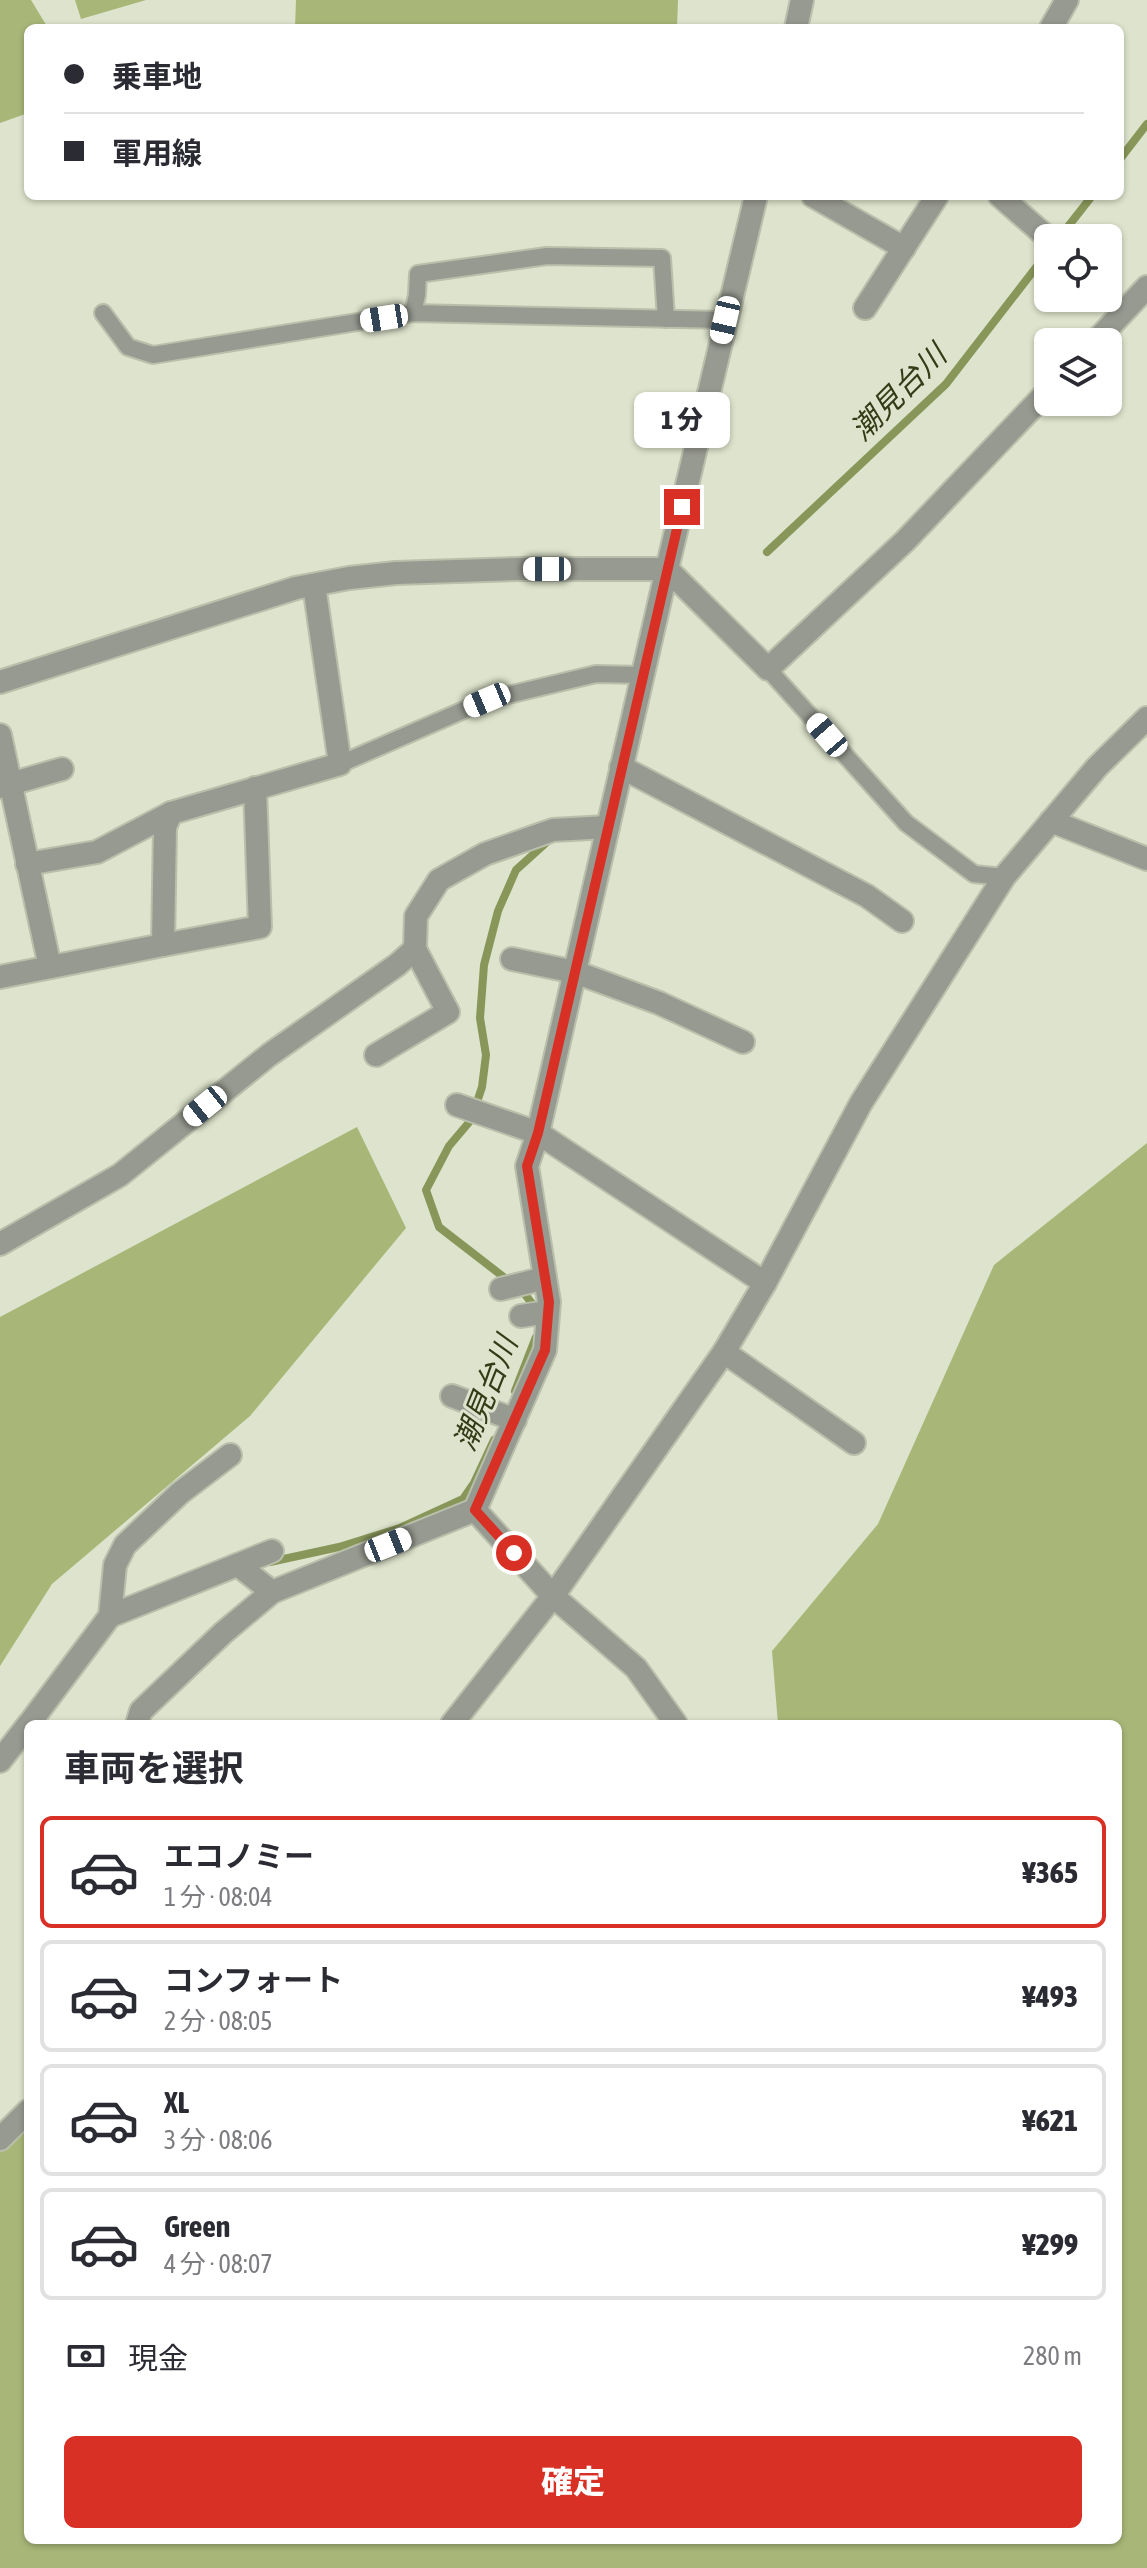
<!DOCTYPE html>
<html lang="ja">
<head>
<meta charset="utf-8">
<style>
	:root { --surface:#fff; --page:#f7f7f7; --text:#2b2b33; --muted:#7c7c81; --line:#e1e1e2; --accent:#d93025 }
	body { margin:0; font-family:"Asap Condensed","Noto Sans JP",sans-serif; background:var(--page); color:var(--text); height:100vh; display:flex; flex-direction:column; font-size:30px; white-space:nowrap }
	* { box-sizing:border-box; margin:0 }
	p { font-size:26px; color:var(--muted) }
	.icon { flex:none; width:44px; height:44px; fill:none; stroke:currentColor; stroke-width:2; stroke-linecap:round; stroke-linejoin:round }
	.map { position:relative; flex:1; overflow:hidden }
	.sheet { position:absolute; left:24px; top:1720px; width:1098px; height:824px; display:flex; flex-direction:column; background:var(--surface); border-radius:12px; box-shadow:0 2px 6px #0004 }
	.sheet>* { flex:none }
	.guide { position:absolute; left:24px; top:24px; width:1100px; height:176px; border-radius:12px; box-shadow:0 2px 6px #0004; display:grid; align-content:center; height:176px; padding:0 40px; background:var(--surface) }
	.tools { position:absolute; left:1034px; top:224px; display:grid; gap:16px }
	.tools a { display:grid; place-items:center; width:88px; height:88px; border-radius:12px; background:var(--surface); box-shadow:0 2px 6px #0004; font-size:40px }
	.end { position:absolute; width:36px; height:36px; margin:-18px; border:10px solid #d93025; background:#fff; box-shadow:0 0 0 4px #fff }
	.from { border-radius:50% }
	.bubble { position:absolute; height:56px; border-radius:12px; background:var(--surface); box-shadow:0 2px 6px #0004; font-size:26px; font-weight:800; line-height:56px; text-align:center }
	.car { position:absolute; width:24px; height:48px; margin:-24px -12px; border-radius:10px; box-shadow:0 0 6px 2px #0007; background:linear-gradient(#fff 24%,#345 0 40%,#fff 0 76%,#345 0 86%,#fff 0) }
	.guide b { display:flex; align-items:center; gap:28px; height:76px; font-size:30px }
	.guide b+b { border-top:2px solid var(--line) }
	.guide i { width:20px; height:20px; background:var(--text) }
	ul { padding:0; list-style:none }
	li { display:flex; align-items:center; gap:24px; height:112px; margin:0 16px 12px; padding:0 24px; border:4px solid var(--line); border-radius:12px }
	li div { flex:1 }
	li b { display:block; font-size:30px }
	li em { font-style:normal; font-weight:800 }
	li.on { border-color:var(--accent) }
	li>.icon { width:72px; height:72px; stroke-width:1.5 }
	h2 { padding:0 40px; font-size:36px; line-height:96px }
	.pay { display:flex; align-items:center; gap:20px; height:88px; padding:0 40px; font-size:30px }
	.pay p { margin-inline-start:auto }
	.action { display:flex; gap:16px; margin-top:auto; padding:16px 40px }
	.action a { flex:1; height:92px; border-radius:12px; background:var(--accent); color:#fff; font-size:32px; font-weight:800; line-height:92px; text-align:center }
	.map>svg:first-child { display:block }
	.green { fill:#a8b778 }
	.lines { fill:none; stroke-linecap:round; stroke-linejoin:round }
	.stream { stroke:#889659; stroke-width:8 }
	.service-casing { stroke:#babfab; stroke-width:20 }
	.minor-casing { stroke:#babfab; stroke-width:26 }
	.tertiary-casing { stroke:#babfab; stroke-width:26 }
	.service { stroke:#979a90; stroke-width:16 }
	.minor { stroke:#979a90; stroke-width:22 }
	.tertiary { stroke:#979a90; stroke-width:22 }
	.route { stroke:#d93025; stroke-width:10 }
	.labels { text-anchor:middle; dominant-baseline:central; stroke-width:6; stroke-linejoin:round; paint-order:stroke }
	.water-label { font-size:30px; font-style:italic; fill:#343b17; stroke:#dde3cc }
</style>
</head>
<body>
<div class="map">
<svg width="1147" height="2568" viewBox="0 0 1147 2568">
	<rect width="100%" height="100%" fill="#dde3cc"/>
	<g class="green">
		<path d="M0,0h31l17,28h-20v85l-28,10z"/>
		<path d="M75,0h71l-65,19z"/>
		<path d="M296,0h382l-1,28h-382z"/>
		<path d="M357,1127l49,101 -156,188 -198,168 -52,82v-349z"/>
		<path d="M1147,1143v1425h-1147v-419l28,-29v420h1090v-816h-340l-6,-73 106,-127 116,-259z"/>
	</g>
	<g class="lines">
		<g class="stream">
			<path d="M1120,159l27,-35"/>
			<path d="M1059,238l33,-42"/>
			<path d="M767,552l179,-168 102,-132"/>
			<path d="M538,1311l-15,-19 -84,-65 -13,-37 23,-44 22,-26 11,-33 4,-32 -6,-37 4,-53 14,-54 18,-41 32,-29"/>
			<path d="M515,1391l21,-54"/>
			<path d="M270,1562l69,-15 61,-19 63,-29 11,-16 20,-43"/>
		</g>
		<defs>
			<g id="service">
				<path d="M103,313l25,34 25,8 260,-42 312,7"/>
				<path d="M413,313l4,-18 1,-21 129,-18 115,2 4,61"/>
				<path d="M768,669l138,154 68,51 30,3"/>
				<path d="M340,764l147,-64 109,-26 47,1"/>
			</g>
			<g id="minor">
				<path d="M1051,28l16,-28"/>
				<path d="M813,196l91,52"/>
				<path d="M1000,196l48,42"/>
				<path d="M865,308l72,-112"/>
				<path d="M1095,342l52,-55"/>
				<path d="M667,569l101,100 137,-128 143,-150"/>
				<path d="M0,735l50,232"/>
				<path d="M621,767l246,129 35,25"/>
				<path d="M0,787l62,-18"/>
				<path d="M1051,821l96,38"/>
				<path d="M27,864l70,-12 74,-39"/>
				<path d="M163,945l97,-18 -5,-139"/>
				<path d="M512,959l63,13 84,31 84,39"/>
				<path d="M0,977l163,-32 2,-118 6,-14 169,-49 -26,-179"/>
				<path d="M376,1055l72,-43 -33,-63"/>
				<path d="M457,1105l81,28 227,150"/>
				<path d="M0,1244l120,-69 149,-120 128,-90 18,-16 1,-33 23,-36 46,-26 68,-24 55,-3"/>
				<path d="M501,1289l44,-11"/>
				<path d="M521,1316l27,-4"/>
				<path d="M724,1352l130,91"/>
				<path d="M452,1396l63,24"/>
				<path d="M475,1510l78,86 83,72 40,56"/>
				<path d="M238,1565l34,27"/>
				<path d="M110,1616l162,-65"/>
				<path d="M29,1724l81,-108 5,-51 10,-20 55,-52 50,-38"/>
				<path d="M137,1724l4,-13 82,-78 49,-41 203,-82 70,-160 4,-48 -22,-136 11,-33 129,-564"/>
				<path d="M452,1724l101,-128 171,-244 41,-69 96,-180 143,-226 93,-110 50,-49"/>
				<path d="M0,1761l28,-36"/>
				<path d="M0,2139l28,-28"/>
			</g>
			<g id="tertiary">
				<path d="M796,28l6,-28"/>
				<path d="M0,682l296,-94 53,-10 47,-5 121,-4h150l89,-373"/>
			</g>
		</defs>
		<use href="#service" class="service-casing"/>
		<use href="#minor" class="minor-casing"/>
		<use href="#tertiary" class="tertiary-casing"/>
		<use href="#service" class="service"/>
		<use href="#minor" class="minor"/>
		<use href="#tertiary" class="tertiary"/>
	</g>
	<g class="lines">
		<path class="route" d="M514,1553l-39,-43 70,-160 4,-48 -22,-136 11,-33 144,-626"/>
	</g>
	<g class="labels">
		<g class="water-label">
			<text transform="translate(898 392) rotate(-45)">潮見台川</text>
			<text transform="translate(485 1393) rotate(-68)">潮見台川</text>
		</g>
	</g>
</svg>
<div class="tools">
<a><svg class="icon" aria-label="locate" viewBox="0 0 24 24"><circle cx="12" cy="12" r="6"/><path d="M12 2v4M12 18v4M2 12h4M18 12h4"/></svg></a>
<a><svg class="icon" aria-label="layers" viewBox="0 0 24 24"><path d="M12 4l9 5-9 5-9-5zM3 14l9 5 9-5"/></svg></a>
</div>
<i class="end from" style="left:514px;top:1553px"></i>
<i class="end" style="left:682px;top:507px"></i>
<div class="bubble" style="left:634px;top:392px;width:96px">1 分</div>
<i class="car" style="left:384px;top:318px;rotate:261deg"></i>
<i class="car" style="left:725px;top:320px;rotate:193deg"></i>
<i class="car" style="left:547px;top:569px;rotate:270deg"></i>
<i class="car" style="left:487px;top:700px;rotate:247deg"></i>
<i class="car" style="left:827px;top:735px;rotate:319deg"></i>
<i class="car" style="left:205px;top:1106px;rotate:231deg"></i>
<i class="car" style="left:388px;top:1545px;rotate:68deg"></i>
<div class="guide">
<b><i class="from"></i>乗車地</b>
<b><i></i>軍用線</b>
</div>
<section class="sheet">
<h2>車両を選択</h2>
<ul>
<li class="on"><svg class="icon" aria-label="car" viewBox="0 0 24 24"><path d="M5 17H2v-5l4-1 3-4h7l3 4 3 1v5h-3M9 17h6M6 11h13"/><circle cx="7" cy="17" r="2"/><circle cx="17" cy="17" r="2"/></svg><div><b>エコノミー</b><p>1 分 · 08:04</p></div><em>¥365</em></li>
<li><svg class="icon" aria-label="car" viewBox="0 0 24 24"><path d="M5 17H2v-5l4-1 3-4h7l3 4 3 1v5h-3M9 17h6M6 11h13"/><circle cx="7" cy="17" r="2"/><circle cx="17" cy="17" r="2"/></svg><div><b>コンフォート</b><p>2 分 · 08:05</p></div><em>¥493</em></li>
<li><svg class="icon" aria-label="car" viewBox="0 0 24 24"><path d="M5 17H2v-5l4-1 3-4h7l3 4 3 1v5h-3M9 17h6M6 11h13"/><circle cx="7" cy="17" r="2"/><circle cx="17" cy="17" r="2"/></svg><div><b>XL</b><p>3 分 · 08:06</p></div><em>¥621</em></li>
<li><svg class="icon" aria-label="car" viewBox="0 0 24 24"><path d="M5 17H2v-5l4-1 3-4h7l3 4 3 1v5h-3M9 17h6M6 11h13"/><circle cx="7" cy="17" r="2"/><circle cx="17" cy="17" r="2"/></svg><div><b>Green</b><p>4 分 · 08:07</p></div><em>¥299</em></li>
</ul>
<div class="pay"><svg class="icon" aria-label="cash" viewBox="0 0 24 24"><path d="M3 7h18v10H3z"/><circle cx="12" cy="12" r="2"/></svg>現金<p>280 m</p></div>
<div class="action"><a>確定</a></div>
</section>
</div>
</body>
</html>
